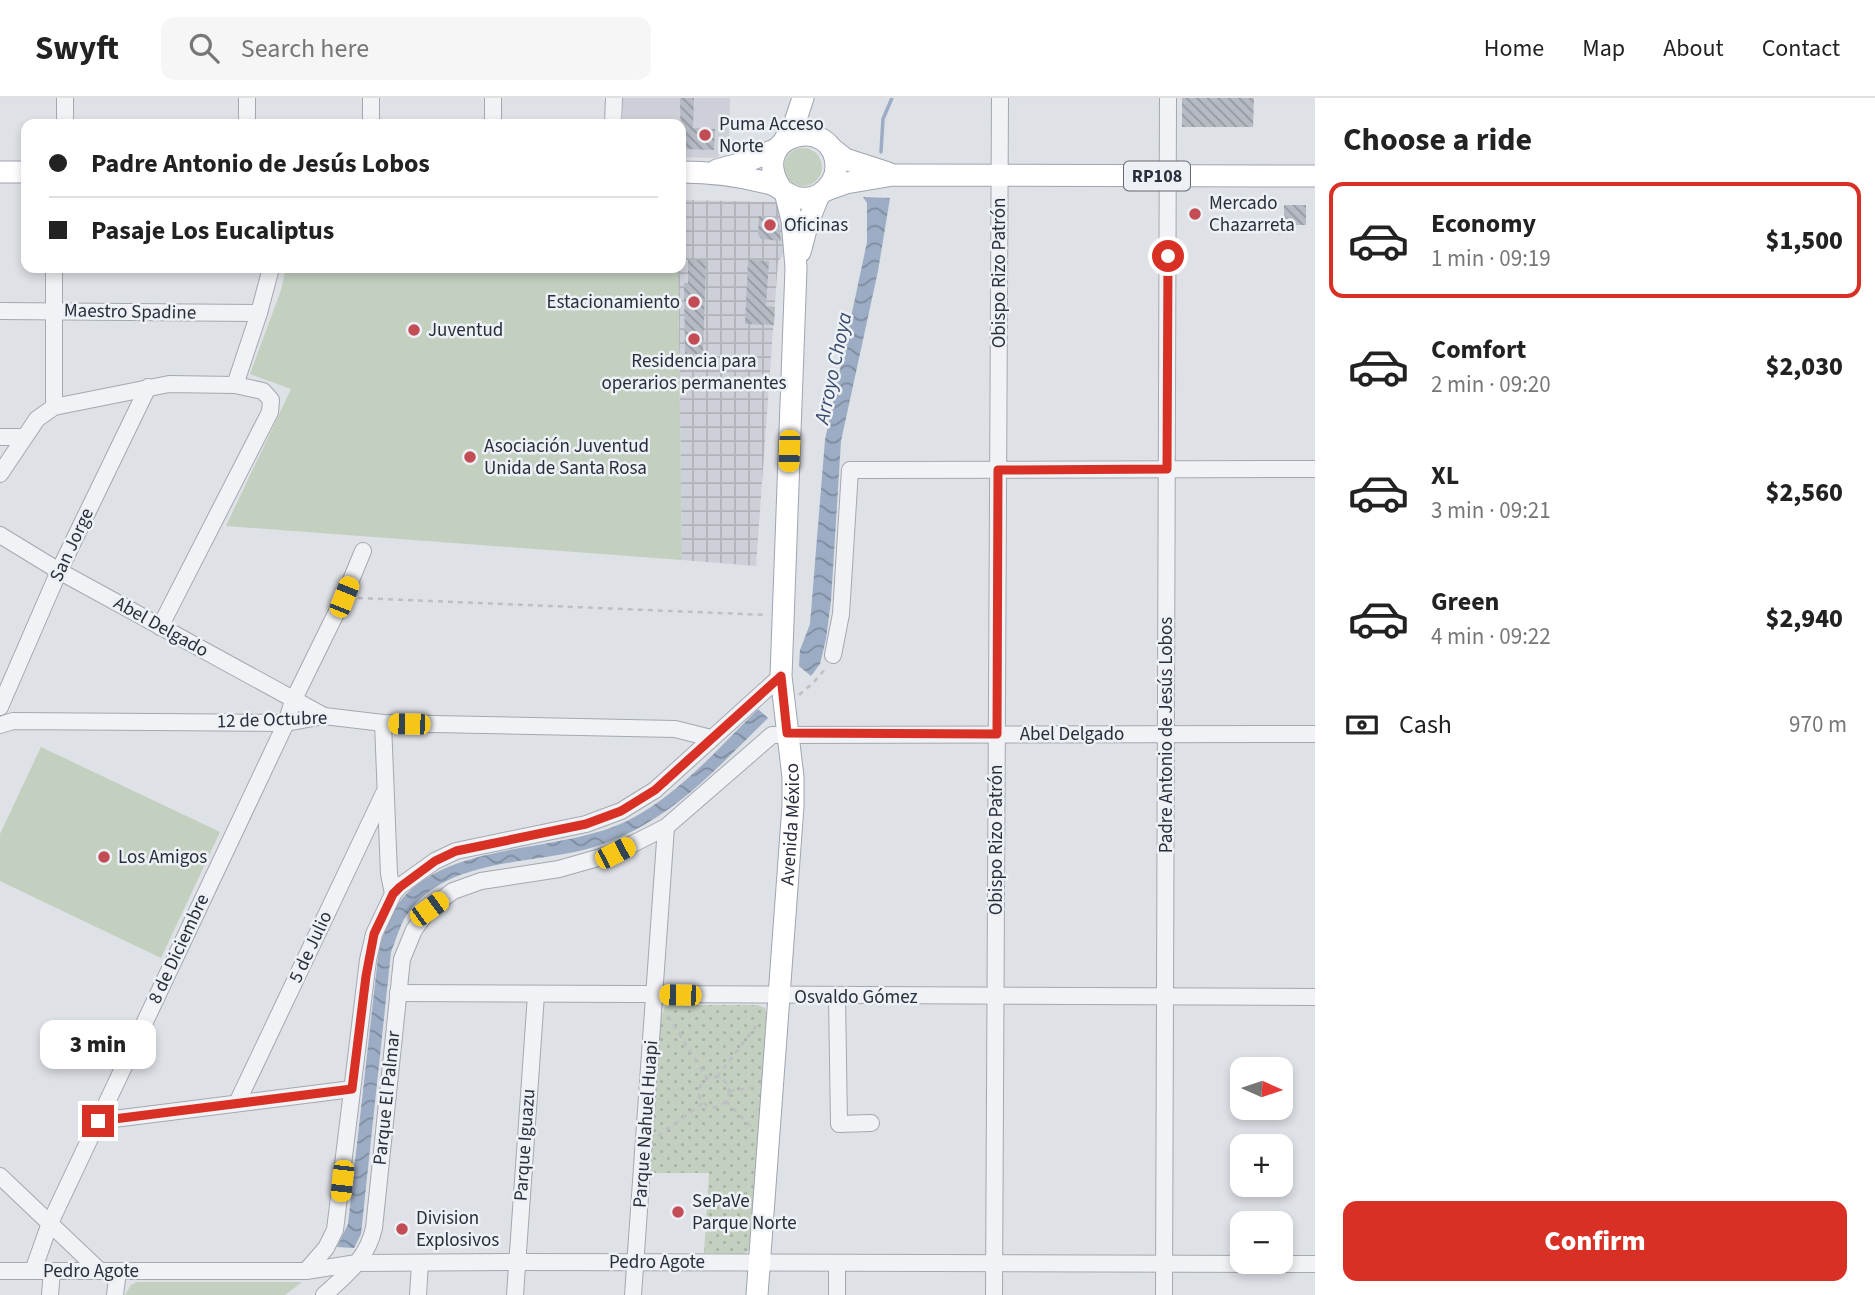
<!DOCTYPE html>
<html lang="en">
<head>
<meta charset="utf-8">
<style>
	:root { --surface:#fff; --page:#f6f6f6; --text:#222; --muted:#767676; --line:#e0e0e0; --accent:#d93025 }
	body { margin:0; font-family:"Source Sans 3",sans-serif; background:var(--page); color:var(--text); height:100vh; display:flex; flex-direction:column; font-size:26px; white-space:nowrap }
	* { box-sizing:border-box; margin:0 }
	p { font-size:23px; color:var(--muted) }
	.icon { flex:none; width:38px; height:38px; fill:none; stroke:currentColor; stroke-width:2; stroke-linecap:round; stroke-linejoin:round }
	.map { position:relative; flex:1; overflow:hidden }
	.panel { display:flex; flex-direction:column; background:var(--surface); width:560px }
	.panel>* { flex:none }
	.top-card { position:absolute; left:21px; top:21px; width:665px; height:154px; border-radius:14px; box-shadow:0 4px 10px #0003; display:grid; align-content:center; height:154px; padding:0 28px; background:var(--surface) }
	.needle { width:46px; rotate:93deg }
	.controls { position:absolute; left:1230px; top:959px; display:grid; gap:14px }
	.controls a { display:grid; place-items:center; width:63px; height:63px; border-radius:14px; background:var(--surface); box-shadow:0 4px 10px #0003; font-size:35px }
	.end { position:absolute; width:32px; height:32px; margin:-16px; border:9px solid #d93025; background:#fff; box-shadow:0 0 0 4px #fff }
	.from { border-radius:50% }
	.bubble { position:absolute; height:49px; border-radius:14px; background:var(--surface); box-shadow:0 4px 10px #0003; font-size:23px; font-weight:800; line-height:49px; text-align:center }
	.car { position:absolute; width:21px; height:42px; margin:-21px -10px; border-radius:9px; box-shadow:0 0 5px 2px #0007; background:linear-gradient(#f5c518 24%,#345 0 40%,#f5c518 0 76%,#345 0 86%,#f5c518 0) }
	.top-card b { display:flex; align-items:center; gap:24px; height:66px; font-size:26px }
	.top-card b+b { border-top:2px solid var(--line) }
	.top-card i { width:18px; height:18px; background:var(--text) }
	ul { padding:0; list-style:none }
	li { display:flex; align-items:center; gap:21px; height:116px; margin:0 14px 10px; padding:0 14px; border:4px solid transparent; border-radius:14px }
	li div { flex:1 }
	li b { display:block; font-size:26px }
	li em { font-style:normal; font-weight:800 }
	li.current { border-color:var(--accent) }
	li>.icon { width:63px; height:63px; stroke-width:1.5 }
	h2 { padding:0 28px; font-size:32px; line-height:84px }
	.pay { display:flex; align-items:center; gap:18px; height:77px; padding:0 28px; font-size:26px }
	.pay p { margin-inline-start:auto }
	.button { display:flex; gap:14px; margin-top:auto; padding:14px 28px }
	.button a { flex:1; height:80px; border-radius:14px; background:var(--accent); color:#fff; font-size:28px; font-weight:800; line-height:80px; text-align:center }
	header { display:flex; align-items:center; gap:42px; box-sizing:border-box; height:98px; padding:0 35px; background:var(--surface); border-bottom:2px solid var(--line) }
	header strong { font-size:33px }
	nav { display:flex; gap:38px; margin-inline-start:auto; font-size:24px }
	.search { width:490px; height:63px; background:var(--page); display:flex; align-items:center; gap:18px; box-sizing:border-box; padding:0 24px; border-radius:14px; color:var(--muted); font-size:26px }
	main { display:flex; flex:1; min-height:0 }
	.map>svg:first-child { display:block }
	.built { fill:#cdd0d8 }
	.industrial { fill:url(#industrial-grid) }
	.grass { fill:#c3d0c0 }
	.park { fill:url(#park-dots) }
	.water { fill:url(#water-waves) }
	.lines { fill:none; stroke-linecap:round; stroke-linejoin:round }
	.stream { stroke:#9cacc4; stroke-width:3.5 }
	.building { fill:url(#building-back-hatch) }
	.minor-casing { stroke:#a4a8b0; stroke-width:18 }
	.major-casing { stroke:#9fa4b1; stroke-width:23 }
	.path { stroke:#bdbfc5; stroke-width:2.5; stroke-dasharray:5 5; stroke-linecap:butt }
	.minor { stroke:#f1f2f5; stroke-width:16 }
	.major { stroke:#fff; stroke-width:21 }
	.route { stroke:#d93025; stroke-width:9 }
	.poi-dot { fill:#c24d54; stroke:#edf0f4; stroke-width:2.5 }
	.labels { text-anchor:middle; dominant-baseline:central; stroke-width:5; stroke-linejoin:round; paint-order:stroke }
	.shield { fill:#edf0f4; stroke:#646873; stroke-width:2 }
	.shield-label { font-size:18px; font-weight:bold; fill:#292e3c }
	.poi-label { font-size:19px; fill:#292e3c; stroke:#edf0f4; text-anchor:start }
	.street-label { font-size:19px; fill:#292e3c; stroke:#edf0f4 }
	.water-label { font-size:21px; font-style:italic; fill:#374a6c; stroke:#edf0f4 }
</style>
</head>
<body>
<header>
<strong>Swyft</strong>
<div class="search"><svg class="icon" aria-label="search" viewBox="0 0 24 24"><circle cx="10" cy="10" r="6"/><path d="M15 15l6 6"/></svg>Search here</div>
<nav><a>Home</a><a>Map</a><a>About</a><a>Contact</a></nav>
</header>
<main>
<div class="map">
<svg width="1315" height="1197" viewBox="0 0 1315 1197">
	<defs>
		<pattern id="industrial-grid" width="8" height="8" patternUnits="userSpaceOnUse" patternTransform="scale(1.75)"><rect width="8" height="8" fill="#cdd0d8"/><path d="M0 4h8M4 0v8" fill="none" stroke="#b0b3ba"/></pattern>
		<pattern id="park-dots" width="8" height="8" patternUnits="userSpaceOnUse" patternTransform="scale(1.75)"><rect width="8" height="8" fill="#c3d0c0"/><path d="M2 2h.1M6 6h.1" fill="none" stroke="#a8b3a6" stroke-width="1.8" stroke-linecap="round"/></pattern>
		<pattern id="water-waves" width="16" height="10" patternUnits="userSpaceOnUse" patternTransform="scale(1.75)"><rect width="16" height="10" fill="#9cacc4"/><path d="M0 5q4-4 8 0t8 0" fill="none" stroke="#7f8ca0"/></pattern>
		<pattern id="building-back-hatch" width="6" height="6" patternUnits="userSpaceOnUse" patternTransform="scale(1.75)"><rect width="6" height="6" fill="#b6bac3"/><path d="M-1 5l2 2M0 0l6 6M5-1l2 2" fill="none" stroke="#9498a0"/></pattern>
	</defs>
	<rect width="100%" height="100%" fill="#dee1e6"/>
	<path class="built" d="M623,0h107l-1,48 -13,12 -35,-1v-33h-58z"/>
	<path class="industrial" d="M681,102l102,2 3,10 -3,43 -5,6 -22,305 -74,-6 -4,-292h3z"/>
	<g class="grass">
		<circle cx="803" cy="69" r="19"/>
		<path d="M286,170h392l4,292 -456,-34 65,-137 -41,-15 31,-84z"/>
		<path d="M41,649l179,85 -59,126 -161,-77v-47z"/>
		<path d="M137,1184h165l-17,13h-160l6,-10z"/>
	</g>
	<path class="park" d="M672,907h86l7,3 3,9 -17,229 -3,5 -5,3 -39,-1 5,-80h-60l12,-156 4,-10z"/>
	<g class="water">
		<path d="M863,99l27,1 -12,73 -37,170 -10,160 -5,38 -6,25 -9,12 -12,-10 1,-16 10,-26 15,-184 42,-198v-39z"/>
		<path d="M758,611l10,9c-42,41 -82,86 -135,113 -17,8 -35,16 -54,20 -57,13 -134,10 -171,62 -8,11 -12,27 -17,39l-30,282 -7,14 -17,-1 11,-23 31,-276c4,-11 7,-24 13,-35 43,-75 167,-57 237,-93 50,-26 90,-72 129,-111z"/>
	</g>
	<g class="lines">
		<path class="stream" d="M881,54l2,-33 9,-21"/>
	</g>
	<g class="building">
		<path d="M680,0h14l-1,30 22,1 -1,21 -33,-1z"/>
		<path d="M1182,0h72l-1,29h-71z"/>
		<rect x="1284" y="107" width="22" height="20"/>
		<path d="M759,118l19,1 3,24 -20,-2 -3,-5z"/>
		<path d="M688,162h18l-3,94h-18l-1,-71h4z"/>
		<path d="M748,162l21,1 -3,45 9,1 -1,18 -29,-1z"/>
	</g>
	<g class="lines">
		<defs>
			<g id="minor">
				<path d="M65,26v-26"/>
				<path d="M247,26v-26"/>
				<path d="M371,26v-26"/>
				<path d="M493,26v-26"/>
				<path d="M613,26l1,-26"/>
				<path d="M0,213l259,2"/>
				<path d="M235,287l24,-72 12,-45"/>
				<path d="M54,309v-139"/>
				<path d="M0,339h23"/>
				<path d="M0,376l37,-55 17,-12 115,-23 66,1 28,6 8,9 -1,12 -110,215"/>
				<path d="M0,437l59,36 265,145"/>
				<path d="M833,557l8,-41 9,-144 465,-1"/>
				<path d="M0,609l59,-136 89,-184"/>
				<path d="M0,627l13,-4 273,2 38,-7 59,7 292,6 36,9"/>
				<path d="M393,796l7,-8 35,-25 21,-10 130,-27 35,-13 34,-21 126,-114"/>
				<path d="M398,895l917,4"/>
				<path d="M837,899l2,127 32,-1"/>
				<path d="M237,1005l147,-310"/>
				<path d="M98,1023l254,-32"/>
				<path d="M0,1078l100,95"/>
				<path d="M0,1173h306l51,-8 160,-1 798,2"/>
				<path d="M33,1173l17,-48 236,-500 7,-22 51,-104 19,-46"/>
				<path d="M306,1173l20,-23 9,-18 33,-270 6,-26 19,-40 -4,-20 -6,-151"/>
				<path d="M50,1197l2,-24"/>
				<path d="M115,1197l3,-24"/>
				<path d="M324,1197c23,-21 43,-36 50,-67l28,-269 12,-29 15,-21 24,-18 28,-10 78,-12 56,-16 51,-26 106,-92 543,-1"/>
				<path d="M418,1197l2,-32"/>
				<path d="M515,1197l21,-300"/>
				<path d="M633,1197l33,-468"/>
				<path d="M837,1197v-32"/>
				<path d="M994,1197l6,-1197"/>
				<path d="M1164,1197l4,-1197"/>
			</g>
			<g id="major">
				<path d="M784,43l11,-19 8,-24"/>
				<path d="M830,49l15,12 43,14"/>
				<path d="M717,72l26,-7 34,-14"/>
				<path d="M0,74h26"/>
				<path d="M681,74c30,0 61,4 90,12 11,4 17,13 29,14 7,1 14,0 20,-4 10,-6 16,-17 16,-27 0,-54 -89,-34 -56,20"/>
				<path d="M824,93l22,-8 47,-8 422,1"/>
				<path d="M800,154l8,-30 11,-27"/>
				<path id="s1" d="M757,1197l36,-489v-29l-12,-101 15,-408 -4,-48 -7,-28"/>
			</g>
		</defs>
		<use href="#minor" class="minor-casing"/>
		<use href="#major" class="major-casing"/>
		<g class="path">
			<path d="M358,500l409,17"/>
			<path d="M799,597l14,-12 13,-15"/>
			<path d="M668,918l39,62"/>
			<circle cx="714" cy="994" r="15"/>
			<path d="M717,979l43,-56"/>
			<path d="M729,993l28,-4"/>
			<path d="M726,1003l27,28"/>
			<path d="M658,1038l45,-33"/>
		</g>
		<use href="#minor" class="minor"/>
		<use href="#major" class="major"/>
	</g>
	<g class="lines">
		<path class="route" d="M98,1023l254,-32 14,-113 8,-42 19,-40 7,-7 35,-26 21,-10 130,-27 35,-13 34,-21 126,-114 6,57 210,1 1,-264 169,-1 1,-213"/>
	</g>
	<g class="poi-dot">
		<circle cx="705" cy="37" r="7"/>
		<circle cx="1195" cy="116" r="7"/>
		<circle cx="770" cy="127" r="7"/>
		<circle cx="694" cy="204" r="7"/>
		<circle cx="414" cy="232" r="7"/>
		<circle cx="694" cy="241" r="7"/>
		<circle cx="470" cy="359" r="7"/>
		<circle cx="104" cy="759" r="7"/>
		<circle cx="678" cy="1114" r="7"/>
		<circle cx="402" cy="1131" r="7"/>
	</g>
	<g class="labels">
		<rect class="shield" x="1124" y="63.5" width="66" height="29" rx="5"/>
		<g class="shield-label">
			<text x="1157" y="78">RP108</text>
		</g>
		<g class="poi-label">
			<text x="719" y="26">Puma Acceso<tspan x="719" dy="22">Norte</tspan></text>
			<text x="1209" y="105">Mercado<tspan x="1209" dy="22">Chazarreta</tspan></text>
			<text x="784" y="127">Oficinas</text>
			<text x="680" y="204" text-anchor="end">Estacionamiento</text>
			<text x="428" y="232">Juventud</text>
			<text x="694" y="263" text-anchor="middle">Residencia para<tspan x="694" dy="22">operarios permanentes</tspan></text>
			<text x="484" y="348">Asociación Juventud<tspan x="484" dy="22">Unida de Santa Rosa</tspan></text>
			<text x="118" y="759">Los Amigos</text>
			<text x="692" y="1103">SePaVe<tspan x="692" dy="22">Parque Norte</tspan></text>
			<text x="416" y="1120">Division<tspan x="416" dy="22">Explosivos</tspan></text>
		</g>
		<g class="street-label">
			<text transform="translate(999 175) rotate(-90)">Obispo Rizo Patrón</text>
			<text transform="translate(130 214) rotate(1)">Maestro Spadine</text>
			<text transform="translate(72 447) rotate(-65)">San Jorge</text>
			<text transform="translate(161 529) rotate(29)">Abel Delgado</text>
			<text transform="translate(272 622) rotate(-2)">12 de Octubre</text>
			<text x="1072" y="636">Abel Delgado</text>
			<text transform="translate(1166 637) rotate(-90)">Padre Antonio de Jesús Lobos</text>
			<text stroke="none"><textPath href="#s1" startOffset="472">Avenida México</textPath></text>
			<text transform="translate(996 742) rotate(-90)">Obispo Rizo Patrón</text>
			<text transform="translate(311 849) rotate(-65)">5 de Julio</text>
			<text transform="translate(179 851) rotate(-65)">8 de Diciembre</text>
			<text x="856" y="899">Osvaldo Gómez</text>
			<text transform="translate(387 1000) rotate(-84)">Parque El Palmar</text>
			<text transform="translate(646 1026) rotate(-86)">Parque Nahuel Huapi</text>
			<text transform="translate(525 1047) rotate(-86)">Parque Iguazu</text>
			<text x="657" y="1164">Pedro Agote</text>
			<text x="91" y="1173">Pedro Agote</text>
		</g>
		<g class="water-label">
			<text transform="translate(833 270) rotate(-78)">Arroyo Choya</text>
		</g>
	</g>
</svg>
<div class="controls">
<a><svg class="needle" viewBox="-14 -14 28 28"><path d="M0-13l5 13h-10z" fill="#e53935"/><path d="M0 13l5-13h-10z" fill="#767676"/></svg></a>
<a>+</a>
<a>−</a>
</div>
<i class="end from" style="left:1168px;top:158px"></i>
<i class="end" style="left:98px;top:1023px"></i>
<div class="bubble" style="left:40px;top:922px;width:116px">3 min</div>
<i class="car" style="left:789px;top:353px;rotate:182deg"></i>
<i class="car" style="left:344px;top:499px;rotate:22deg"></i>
<i class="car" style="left:409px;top:626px;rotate:271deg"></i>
<i class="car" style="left:615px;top:755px;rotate:63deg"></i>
<i class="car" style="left:429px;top:811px;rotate:54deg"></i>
<i class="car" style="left:680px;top:897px;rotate:271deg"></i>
<i class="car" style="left:342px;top:1083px;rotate:186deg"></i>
<div class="top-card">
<b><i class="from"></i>Padre Antonio de Jesús Lobos</b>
<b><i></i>Pasaje Los Eucaliptus</b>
</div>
</div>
<section class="panel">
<h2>Choose a ride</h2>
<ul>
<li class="current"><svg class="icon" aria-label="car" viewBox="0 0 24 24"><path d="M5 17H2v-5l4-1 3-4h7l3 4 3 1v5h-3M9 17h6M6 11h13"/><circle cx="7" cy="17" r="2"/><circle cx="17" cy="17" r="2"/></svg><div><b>Economy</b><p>1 min · 09:19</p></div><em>$1,500</em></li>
<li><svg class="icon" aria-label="car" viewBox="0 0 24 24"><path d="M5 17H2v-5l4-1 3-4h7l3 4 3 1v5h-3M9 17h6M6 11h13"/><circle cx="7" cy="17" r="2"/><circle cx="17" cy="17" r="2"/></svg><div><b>Comfort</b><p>2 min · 09:20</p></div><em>$2,030</em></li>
<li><svg class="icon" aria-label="car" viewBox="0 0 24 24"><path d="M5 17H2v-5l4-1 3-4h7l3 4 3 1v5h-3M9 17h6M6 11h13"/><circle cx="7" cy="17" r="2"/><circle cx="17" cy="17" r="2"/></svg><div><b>XL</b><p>3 min · 09:21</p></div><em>$2,560</em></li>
<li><svg class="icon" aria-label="car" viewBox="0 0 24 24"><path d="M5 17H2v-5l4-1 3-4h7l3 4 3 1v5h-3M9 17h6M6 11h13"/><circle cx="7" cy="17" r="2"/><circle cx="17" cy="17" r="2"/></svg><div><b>Green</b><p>4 min · 09:22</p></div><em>$2,940</em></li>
</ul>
<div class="pay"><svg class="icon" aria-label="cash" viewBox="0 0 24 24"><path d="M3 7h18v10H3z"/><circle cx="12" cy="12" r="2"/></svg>Cash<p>970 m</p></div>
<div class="button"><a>Confirm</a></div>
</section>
</main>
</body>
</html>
